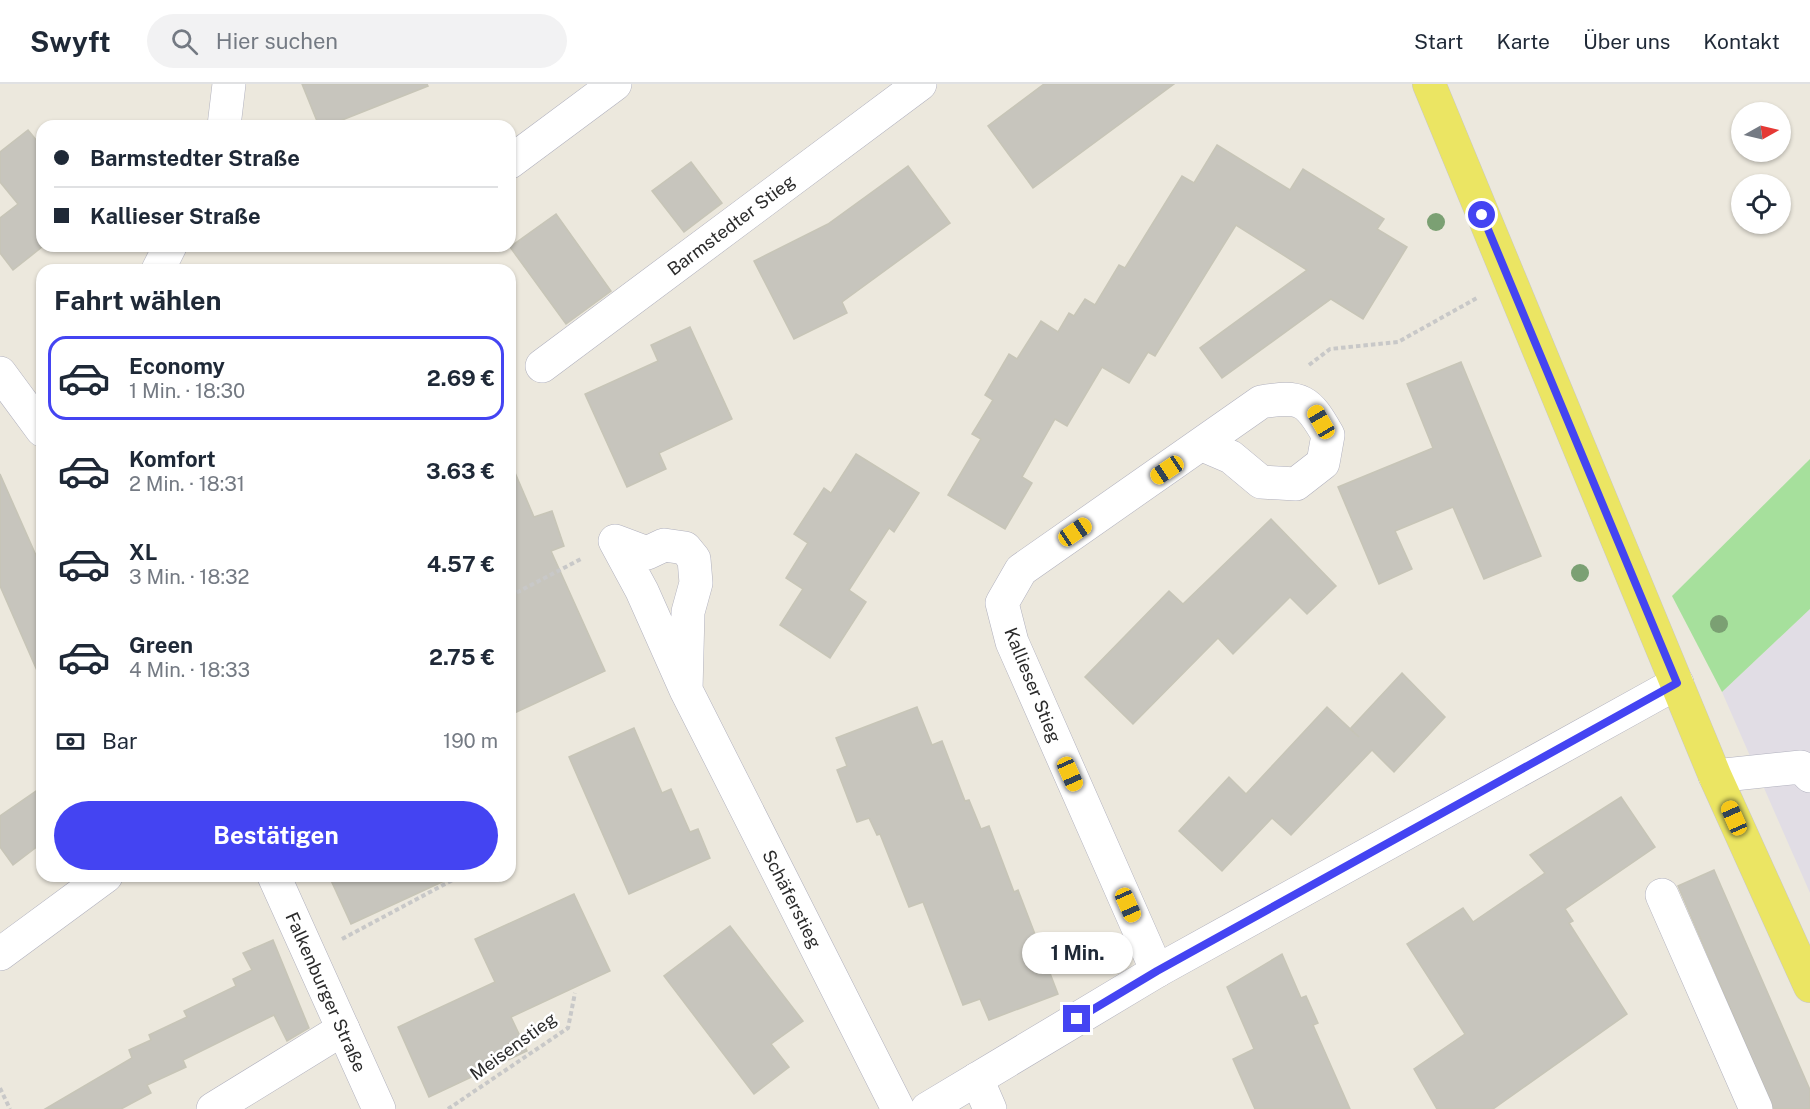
<!DOCTYPE html>
<html lang="de">
<head>
<meta charset="utf-8">
<style>
	:root { --surface:#fff; --page:#f2f2f3; --text:#1f2937; --muted:#747a83; --line:#e0e1e3; --accent:#4444f2 }
	body { margin:0; font-family:"Public Sans",sans-serif; background:var(--page); color:var(--text); height:100vh; display:flex; flex-direction:column; font-size:22px; white-space:nowrap }
	* { box-sizing:border-box; margin:0 }
	p { font-size:20px; color:var(--muted) }
	.icon { flex:none; width:33px; height:33px; fill:none; stroke:currentColor; stroke-width:2; stroke-linecap:round; stroke-linejoin:round }
	.map { position:relative; flex:1; overflow:hidden }
	.panel { position:absolute; left:36px; top:180px; width:480px; height:618px; display:flex; flex-direction:column; background:var(--surface); border-radius:18px; box-shadow:0 2px 4px #0004 }
	.panel>* { flex:none }
	.top-card { position:absolute; left:36px; top:36px; width:480px; height:132px; border-radius:18px; box-shadow:0 2px 4px #0004; display:grid; align-content:center; height:132px; padding:0 18px; background:var(--surface) }
	.needle { width:39px; rotate:82deg }
	.tools { position:absolute; left:1731px; top:18px; display:grid; gap:12px }
	.tools a { display:grid; place-items:center; width:60px; height:60px; border-radius:50%; background:var(--surface); box-shadow:0 2px 4px #0004; font-size:30px }
	.end { position:absolute; width:27px; height:27px; margin:-14px; border:8px solid #4444f2; background:#fff; box-shadow:0 0 0 3px #fff }
	.from { border-radius:50% }
	.bubble { position:absolute; height:42px; border-radius:21px; background:var(--surface); box-shadow:0 2px 4px #0004; font-size:20px; font-weight:700; line-height:42px; text-align:center }
	.car { position:absolute; width:18px; height:36px; margin:-18px -9px; border-radius:8px; box-shadow:0 0 4px 2px #0007; background:linear-gradient(#f5c518 24%,#345 0 40%,#f5c518 0 76%,#345 0 86%,#f5c518 0) }
	.top-card b { display:flex; align-items:center; gap:21px; height:57px; font-size:22px }
	.top-card b+b { border-top:2px solid var(--line) }
	.top-card i { width:15px; height:15px; background:var(--text) }
	ul { padding:0; list-style:none }
	li { display:flex; align-items:center; gap:18px; height:84px; margin:0 12px 9px; padding:0 6px; border:3px solid transparent; border-radius:18px }
	li div { flex:1 }
	li b { display:block; font-size:22px }
	li em { font-style:normal; font-weight:700 }
	li.current { border-color:var(--accent) }
	li>.icon { width:54px; height:54px; stroke-width:1.5 }
	h2 { padding:0 18px; font-size:27px; line-height:72px }
	.pay { display:flex; align-items:center; gap:15px; height:66px; padding:0 18px; font-size:22px }
	.pay p { margin-inline-start:auto }
	.primary-button { display:flex; gap:12px; margin-top:auto; padding:12px 18px }
	.primary-button a { flex:1; height:69px; border-radius:36px; background:var(--accent); color:#fff; font-size:24px; font-weight:700; line-height:69px; text-align:center }
	header { display:flex; align-items:center; gap:36px; box-sizing:border-box; height:84px; padding:0 30px; background:var(--surface); border-bottom:2px solid var(--line) }
	header strong { font-size:28px }
	nav { display:flex; gap:33px; margin-inline-start:auto; font-size:21px }
	.search { width:420px; height:54px; background:var(--page); display:flex; align-items:center; gap:15px; box-sizing:border-box; padding:0 21px; border-radius:33px; color:var(--muted); font-size:22px }
	.map>svg:first-child { display:block }
	.industrial { fill:#e1dde5 }
	.green { fill:#a6e09c }
	.building { fill:#c7c5bd; stroke:#c7c5b7; stroke-width:1.5 }
	.lines { fill:none; stroke-linecap:round; stroke-linejoin:round }
	.minor-casing { stroke:#b1b1be; stroke-width:34 }
	.major-casing { stroke:#c8c8c8; stroke-width:34 }
	.path { stroke:#c8c8c8; stroke-width:4; stroke-dasharray:4.5 3; stroke-linecap:butt }
	.minor { stroke:#fff; stroke-width:33 }
	.major { stroke:#ebe563; stroke-width:33 }
	.tree { fill:#7ba073 }
	.route { stroke:#4444f2; stroke-width:8 }
	.labels { text-anchor:middle; dominant-baseline:central; stroke-width:5; stroke-linejoin:round; paint-order:stroke }
	.street-label { font-size:18px; fill:#2b2b2b; stroke:#fff }
</style>
</head>
<body>
<header>
<strong>Swyft</strong>
<div class="search"><svg class="icon" aria-label="search" viewBox="0 0 24 24"><circle cx="10" cy="10" r="6"/><path d="M15 15l6 6"/></svg>Hier suchen</div>
<nav><a>Start</a><a>Karte</a><a>Über uns</a><a>Kontakt</a></nav>
</header>
<div class="map">
<svg width="1810" height="1025" viewBox="0 0 1810 1025">
	<rect width="100%" height="100%" fill="#ece8dd"/>
	<path class="industrial" d="M1810,525v284l-88,-201z"/>
	<path class="green" d="M1810,375v150l-88,83 -50,-96z"/>
	<g class="building">
		<path d="M302,0h125l1,2 -101,40h-8z"/>
		<path d="M1044,0h130l-141,104 -45,-62z"/>
		<path d="M28,46l14,17v100l-29,23 -13,-17v-35l18,-14 -18,-22v-30z"/>
		<path d="M1217,61l73,45 13,-21 81,50 -7,10 30,18 -44,72 -32,-20 -109,79 -22,-30 107,-78 -71,-45 -81,131 -7,-4 -19,31 -27,-16 -35,59 -12,-7 -33,58 10,6 -27,46 -57,-34 33,-56 -9,-5 21,-34 -8,-5 24,-41 8,5 24,-38 17,11 11,-19 5,3 11,-17 10,6 24,-40 6,3 57,-92 12,7z"/>
		<path d="M691,78l31,41 -38,29 -32,-41z"/>
		<path d="M908,82l42,57 -108,79 5,11 -53,26 -40,-78 74,-37z"/>
		<path d="M556,130l55,77 -45,33 -56,-77z"/>
		<path d="M690,243l42,92 -73,34 7,16 -39,18 -42,-93 73,-33 -7,-16z"/>
		<path d="M1461,278l80,194 -57,23 -31,-72 -58,24 17,38 -33,15 -41,-97 95,-39 -26,-64z"/>
		<path d="M856,370l63,39 -25,39 -5,-4 -40,62 17,12 -36,56 -50,-33 23,-36 -17,-11 22,-35 -14,-9 30,-46 7,5z"/>
		<path d="M510,377l24,56 18,-6 12,35 -13,5 54,120 -95,44z"/>
		<path d="M0,390l42,95v113l-42,-96z"/>
		<path d="M1271,435l65,67 -29,28 -17,-17 -57,57 -15,-16 -85,86 -48,-47 84,-86 14,13z"/>
		<path d="M1402,589l43,44 -51,55 -22,-22 -81,85 -19,-17 -50,53 -43,-40 50,-54 17,17 81,-87 32,30 -9,-8z"/>
		<path d="M917,623l15,38 10,-4 23,60 4,-1 12,29 8,-3 25,66 4,-2 40,104 -69,26 -9,-21 -17,6 -40,-103 -14,5 -29,-73 -3,1 -8,-17 -12,4 -20,-52 10,-4 -11,-28z"/>
		<path d="M634,644l28,65 9,-4 19,43 8,-3 12,29 -81,36 -60,-137z"/>
		<path d="M42,703v56l-29,22 -13,-18v-31z"/>
		<path d="M1621,713l34,50 -90,62 8,12 -4,2 58,91 -134,95h-56l-23,-40 51,-35 -58,-90 56,-36 10,14 72,-49 -15,-18z"/>
		<path d="M1714,786l96,220v19h-36l-96,-223z"/>
		<path d="M329,792h126l-104,48z"/>
		<path d="M574,810l36,77 -99,46 16,34 -98,46 -31,-70 97,-45 -20,-43z"/>
		<path d="M730,842l73,95 -32,23 18,23 -35,27 -90,-118z"/>
		<path d="M273,856l36,88 -22,13 -13,-26 -91,45 3,7 -39,18 4,8 -30,16h-76l87,-51 -3,-8 22,-10 -2,-5 38,-18 -3,-6 52,-25 -3,-7 19,-9 -9,-17z"/>
		<path d="M1282,870l19,44 5,-2 12,27 -5,2 37,84h-95l-22,-50 21,-10 -27,-62z"/>
	</g>
	<g class="lines">
		<defs>
			<g id="minor">
				<path d="M224,42l5,-42"/>
				<path d="M510,78l105,-78"/>
				<path d="M158,186l12,-24"/>
				<path d="M542,282l378,-282"/>
				<path d="M0,289l42,57"/>
				<path d="M686,606l2,-78 8,-29 -2,-24 -9,-11 -21,-3 -17,8 -32,-12 27,50 44,99 212,419"/>
				<path d="M1715,692l86,-9 9,9"/>
				<path d="M274,792l105,233"/>
				<path d="M1662,811l94,214"/>
				<path d="M0,870l106,-78"/>
				<path d="M1157,887l-145,-329 -10,-39 19,-33 240,-168c41,-7 47,-2 67,33l-5,28 -27,21 -35,-2 -30,-25 -28,-12"/>
				<path d="M977,995l13,30"/>
				<path d="M213,1025l130,-80"/>
				<path d="M927,1025l230,-138 520,-288"/>
			</g>
			<path id="major" d="M1429,0l286,692 95,210"/>
		</defs>
		<use href="#minor" class="minor-casing"/>
		<use href="#major" class="major-casing"/>
		<g class="path">
			<path d="M1309,281l21,-16 68,-7 79,-44"/>
			<path d="M510,512l71,-37"/>
			<path d="M342,855l118,-63"/>
			<path d="M0,1004l10,21"/>
			<path d="M448,1025l120,-81 7,-35"/>
		</g>
		<use href="#minor" class="minor"/>
		<use href="#major" class="major"/>
	</g>
	<g class="tree">
		<circle cx="1436" cy="138" r="9"/>
		<circle cx="1580" cy="489" r="9"/>
		<circle cx="1719" cy="540" r="9"/>
	</g>
	<g class="lines">
		<path class="route" d="M1077,935l80,-48 520,-288 -195,-468"/>
	</g>
	<g class="labels">
		<g class="street-label">
			<text transform="translate(731 141) rotate(-37)">Barmstedter Stieg</text>
			<text transform="translate(1033 601) rotate(68)">Kallieser Stieg</text>
			<text transform="translate(792 815) rotate(63)">Schäferstieg</text>
			<text transform="translate(326 908) rotate(66)">Falkenburger Straße</text>
			<text transform="translate(513 962) rotate(-36)">Meisenstieg</text>
		</g>
	</g>
</svg>
<div class="tools">
<a><svg class="needle" viewBox="-14 -14 28 28"><path d="M0-13l5 13h-10z" fill="#e53935"/><path d="M0 13l5-13h-10z" fill="#747a83"/></svg></a>
<a><svg class="icon" aria-label="locate" viewBox="0 0 24 24"><circle cx="12" cy="12" r="6"/><path d="M12 2v4M12 18v4M2 12h4M18 12h4"/></svg></a>
</div>
<i class="end from" style="left:1482px;top:131px"></i>
<i class="end" style="left:1077px;top:935px"></i>
<div class="bubble" style="left:1022px;top:848px;width:111px">1 Min.</div>
<i class="car" style="left:1321px;top:338px;rotate:330deg"></i>
<i class="car" style="left:1167px;top:386px;rotate:236deg"></i>
<i class="car" style="left:1075px;top:448px;rotate:56deg"></i>
<i class="car" style="left:1070px;top:690px;rotate:156deg"></i>
<i class="car" style="left:1734px;top:734px;rotate:336deg"></i>
<i class="car" style="left:1128px;top:821px;rotate:156deg"></i>
<div class="top-card">
<b><i class="from"></i>Barmstedter Straße</b>
<b><i></i>Kallieser Straße</b>
</div>
<section class="panel">
<h2>Fahrt wählen</h2>
<ul>
<li class="current"><svg class="icon" aria-label="car" viewBox="0 0 24 24"><path d="M5 17H2v-5l4-1 3-4h7l3 4 3 1v5h-3M9 17h6M6 11h13"/><circle cx="7" cy="17" r="2"/><circle cx="17" cy="17" r="2"/></svg><div><b>Economy</b><p>1 Min. · 18:30</p></div><em>2.69 €</em></li>
<li><svg class="icon" aria-label="car" viewBox="0 0 24 24"><path d="M5 17H2v-5l4-1 3-4h7l3 4 3 1v5h-3M9 17h6M6 11h13"/><circle cx="7" cy="17" r="2"/><circle cx="17" cy="17" r="2"/></svg><div><b>Komfort</b><p>2 Min. · 18:31</p></div><em>3.63 €</em></li>
<li><svg class="icon" aria-label="car" viewBox="0 0 24 24"><path d="M5 17H2v-5l4-1 3-4h7l3 4 3 1v5h-3M9 17h6M6 11h13"/><circle cx="7" cy="17" r="2"/><circle cx="17" cy="17" r="2"/></svg><div><b>XL</b><p>3 Min. · 18:32</p></div><em>4.57 €</em></li>
<li><svg class="icon" aria-label="car" viewBox="0 0 24 24"><path d="M5 17H2v-5l4-1 3-4h7l3 4 3 1v5h-3M9 17h6M6 11h13"/><circle cx="7" cy="17" r="2"/><circle cx="17" cy="17" r="2"/></svg><div><b>Green</b><p>4 Min. · 18:33</p></div><em>2.75 €</em></li>
</ul>
<div class="pay"><svg class="icon" aria-label="cash" viewBox="0 0 24 24"><path d="M3 7h18v10H3z"/><circle cx="12" cy="12" r="2"/></svg>Bar<p>190 m</p></div>
<div class="primary-button"><a>Bestätigen</a></div>
</section>
</div>
</body>
</html>
